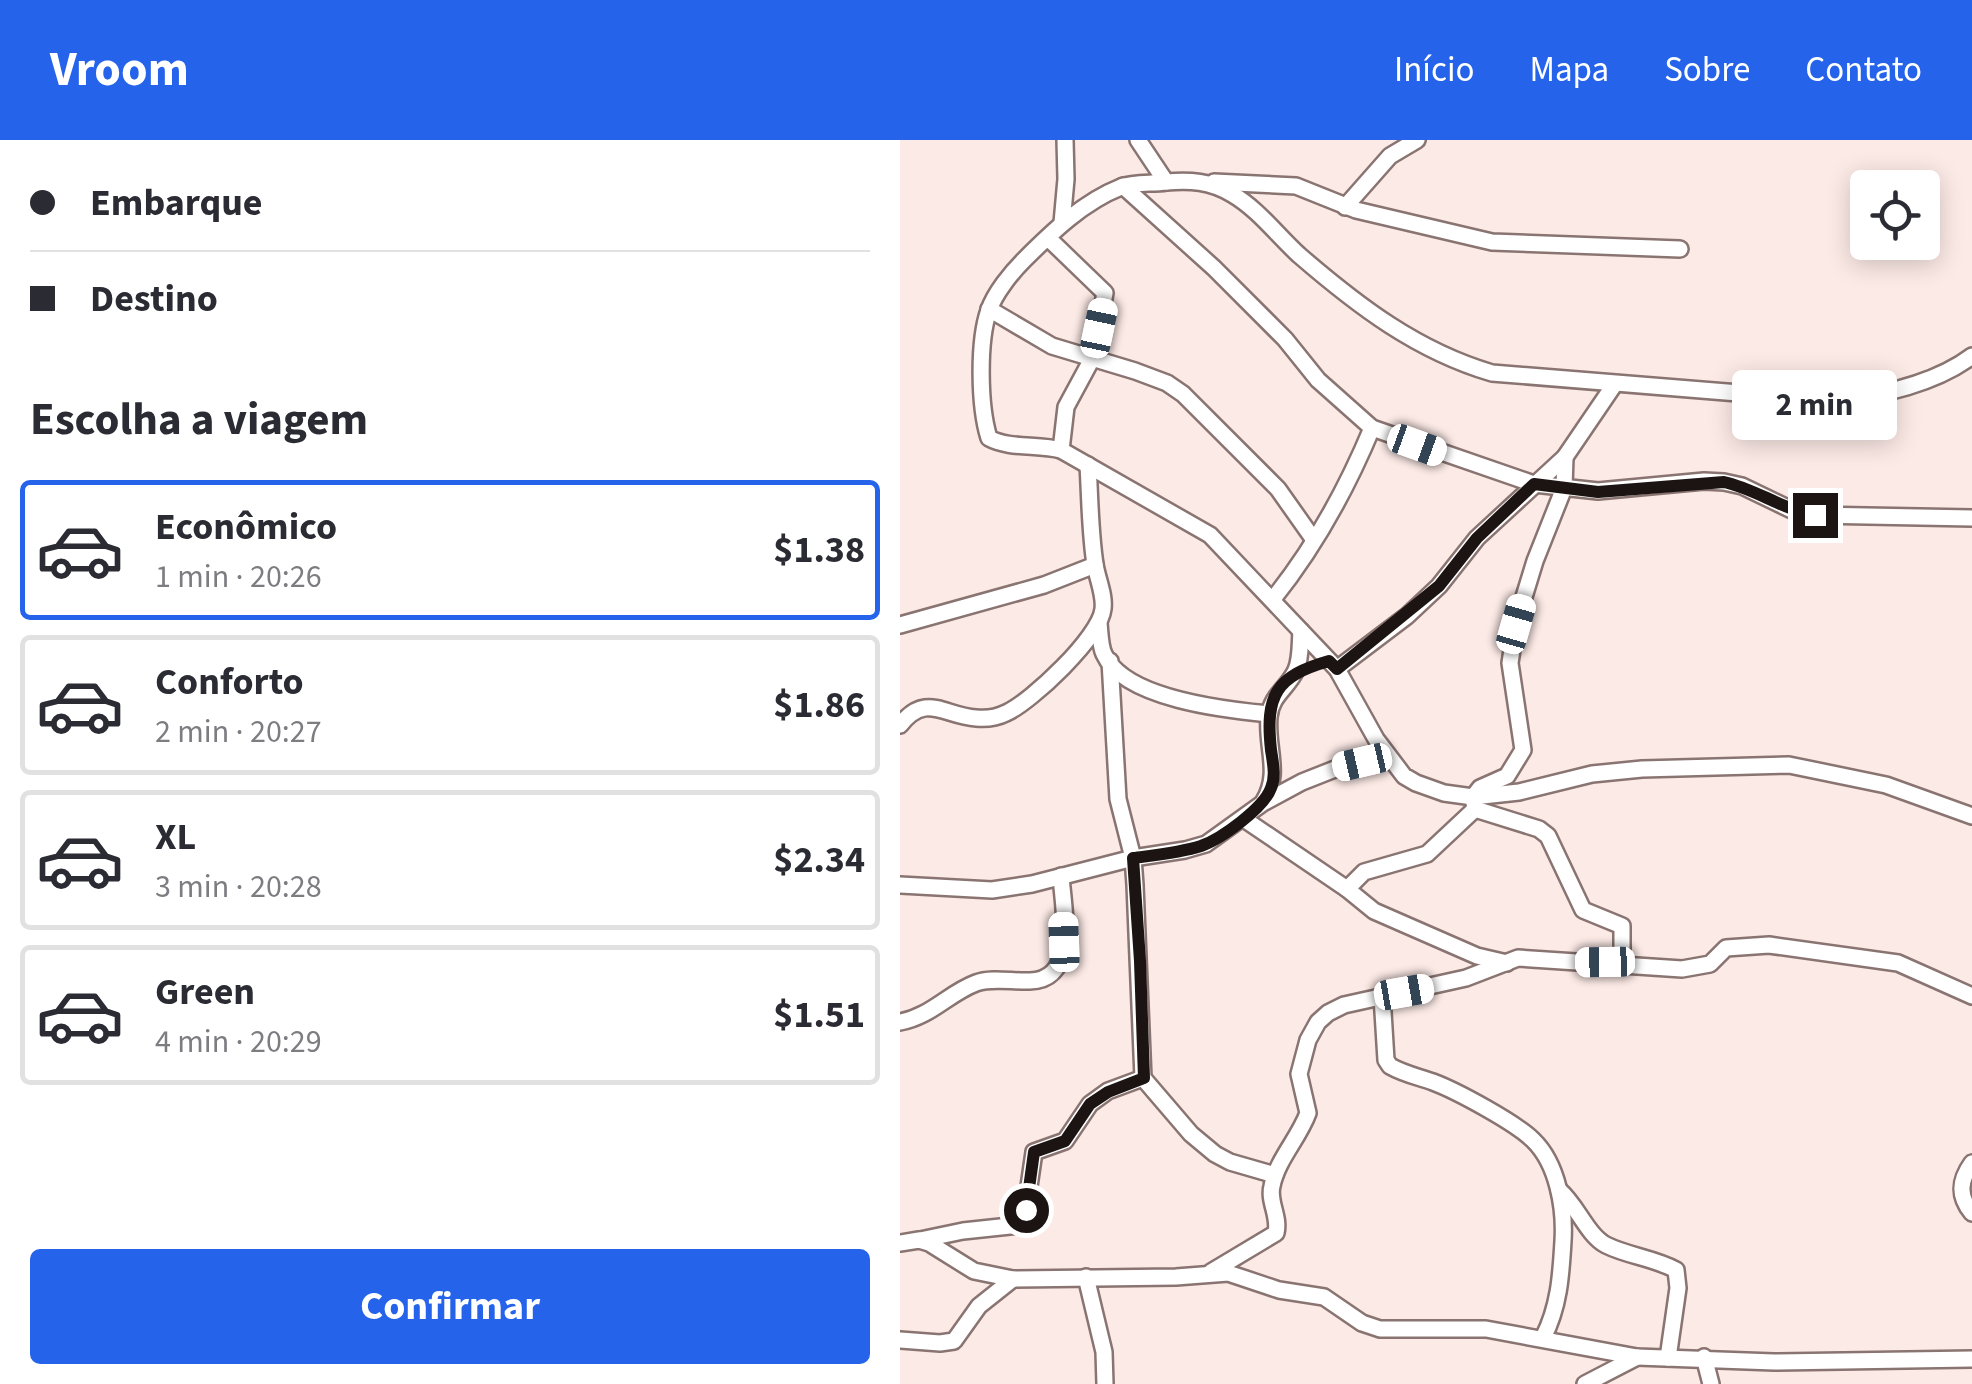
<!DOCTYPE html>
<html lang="pt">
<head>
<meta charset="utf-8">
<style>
	:root { --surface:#fff; --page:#f7f7f7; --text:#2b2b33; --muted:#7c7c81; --line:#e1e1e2; --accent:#2563eb }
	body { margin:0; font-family:"Source Sans 3",sans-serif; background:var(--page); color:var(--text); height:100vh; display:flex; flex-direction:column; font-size:38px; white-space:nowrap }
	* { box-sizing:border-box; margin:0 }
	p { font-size:32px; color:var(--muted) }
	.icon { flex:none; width:55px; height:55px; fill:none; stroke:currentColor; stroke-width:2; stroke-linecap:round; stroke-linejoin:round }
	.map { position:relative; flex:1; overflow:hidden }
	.drawer { display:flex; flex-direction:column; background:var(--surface); width:900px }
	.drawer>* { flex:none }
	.top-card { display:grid; align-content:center; height:220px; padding:0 30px; background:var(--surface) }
	.tools { position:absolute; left:950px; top:30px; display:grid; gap:20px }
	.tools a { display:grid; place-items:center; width:90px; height:90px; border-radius:10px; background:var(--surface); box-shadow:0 5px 25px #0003; font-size:50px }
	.end { position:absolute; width:45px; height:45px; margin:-22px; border:12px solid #1b1412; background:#fff; box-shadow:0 0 0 5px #fff }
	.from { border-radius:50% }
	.bubble { position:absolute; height:70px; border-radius:10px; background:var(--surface); box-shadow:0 5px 25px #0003; font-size:32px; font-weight:700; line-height:70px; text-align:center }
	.car { position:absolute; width:30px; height:60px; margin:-30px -15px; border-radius:12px; box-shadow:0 0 8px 2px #0007; background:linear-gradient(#fff 24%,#345 0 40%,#fff 0 76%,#345 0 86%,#fff 0) }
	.top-card b { display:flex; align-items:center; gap:35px; height:95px; font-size:38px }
	.top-card b+b { border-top:2px solid var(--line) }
	.top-card i { width:25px; height:25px; background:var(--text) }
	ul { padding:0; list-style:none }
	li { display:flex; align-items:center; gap:30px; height:140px; margin:0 20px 15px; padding:0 10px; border:5px solid var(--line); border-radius:10px }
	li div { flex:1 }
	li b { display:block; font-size:38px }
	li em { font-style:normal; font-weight:700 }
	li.on { border-color:var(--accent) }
	li>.icon { width:90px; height:90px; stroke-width:1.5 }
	h2 { padding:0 30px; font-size:45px; line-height:120px }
	.cta { display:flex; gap:20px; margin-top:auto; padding:20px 30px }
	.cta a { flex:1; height:115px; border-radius:10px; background:var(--accent); color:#fff; font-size:40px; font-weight:700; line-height:115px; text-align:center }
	header { display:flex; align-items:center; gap:60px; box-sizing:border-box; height:140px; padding:0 50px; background:var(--accent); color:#fff }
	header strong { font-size:48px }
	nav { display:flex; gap:55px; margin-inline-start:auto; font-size:35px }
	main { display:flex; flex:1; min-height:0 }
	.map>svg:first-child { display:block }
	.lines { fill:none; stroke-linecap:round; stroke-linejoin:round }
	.minor-casing { stroke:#897471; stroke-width:20 }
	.minor { stroke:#fff; stroke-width:15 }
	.route { stroke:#1b1412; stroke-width:12 }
</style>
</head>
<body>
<header>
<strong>Vroom</strong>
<nav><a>Início</a><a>Mapa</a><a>Sobre</a><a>Contato</a></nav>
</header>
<main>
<section class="drawer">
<div class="top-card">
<b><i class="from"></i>Embarque</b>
<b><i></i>Destino</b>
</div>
<h2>Escolha a viagem</h2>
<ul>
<li class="on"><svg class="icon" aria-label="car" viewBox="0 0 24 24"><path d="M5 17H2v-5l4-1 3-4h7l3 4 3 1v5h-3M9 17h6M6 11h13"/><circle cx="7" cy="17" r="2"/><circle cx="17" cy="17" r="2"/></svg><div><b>Econômico</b><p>1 min · 20:26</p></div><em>$1.38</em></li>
<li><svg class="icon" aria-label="car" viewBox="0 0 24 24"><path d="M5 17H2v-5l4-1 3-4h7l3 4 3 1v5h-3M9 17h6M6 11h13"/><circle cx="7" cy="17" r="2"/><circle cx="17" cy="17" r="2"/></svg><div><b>Conforto</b><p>2 min · 20:27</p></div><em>$1.86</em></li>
<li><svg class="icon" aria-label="car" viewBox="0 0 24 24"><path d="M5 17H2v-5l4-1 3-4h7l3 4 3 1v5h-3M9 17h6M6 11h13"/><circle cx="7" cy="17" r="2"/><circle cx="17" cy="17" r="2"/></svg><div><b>XL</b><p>3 min · 20:28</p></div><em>$2.34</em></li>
<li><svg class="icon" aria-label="car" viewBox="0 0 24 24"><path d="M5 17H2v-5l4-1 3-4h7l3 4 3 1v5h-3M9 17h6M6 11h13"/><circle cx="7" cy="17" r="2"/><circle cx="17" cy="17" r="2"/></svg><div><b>Green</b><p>4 min · 20:29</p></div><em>$1.51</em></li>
</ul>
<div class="cta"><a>Confirmar</a></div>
</section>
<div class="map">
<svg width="1072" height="1244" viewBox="0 0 1072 1244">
	<rect width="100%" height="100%" fill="#fceae6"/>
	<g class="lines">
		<defs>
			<g id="minor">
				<path d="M238,0l28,42"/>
				<path d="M314,42l82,4 60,24 136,32 188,7"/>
				<path d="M223,46l91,82 71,71 33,41 54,48 162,56 64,7 106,-10 20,1 18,4 54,26 19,3 157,3"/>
				<path d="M445,67l45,-51 27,-16"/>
				<path d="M162,83l4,-44 -1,-39"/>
				<path d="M148,98l57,55 -12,64 -27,50 -5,43"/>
				<path d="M89,169l63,37 83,25 32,12 16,11 95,95 36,51"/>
				<path d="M1072,216c-37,28 -90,39 -135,45l-345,-28c-75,-22 -134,-67 -193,-118 -22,-20 -41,-46 -67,-61 -22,-13 -42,-14 -66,-12 -14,2 -32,0 -45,5 -38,15 -69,45 -97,73 -13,13 -29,33 -35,50 -11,31 -10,96 0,128 20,11 49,6 72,12l149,85 127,134 39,70 28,37 12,7 28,10 29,4 46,-5 73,-18 50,-5 147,-4 97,20 86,31"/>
				<path d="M373,459c41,-51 74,-111 99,-171"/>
				<path d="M199,483c1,9 1,23 5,31 20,45 122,56 165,60"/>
				<path d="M0,485l144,-40 51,-20"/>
				<path d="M210,521l8,138 15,59 2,27 8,193 48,56 24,20 15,8 45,13"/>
				<path d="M437,529l70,-53 32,-30 38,-48 88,-81 49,-72"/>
				<path d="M0,585c26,-33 44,-9 76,-7 10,1 20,0 30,-5 25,-11 94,-76 97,-104 2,-14 -6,-31 -8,-45 -5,-32 -5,-66 -7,-99"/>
				<path d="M364,661c17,-28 2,-54 5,-84 2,-22 19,-29 27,-47 5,-11 4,-27 5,-39"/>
				<path d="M575,669l-2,-12 7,-9 27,-12 16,-26 -13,-87 6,-40 19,-62 29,-73 1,-31"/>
				<path d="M575,669l64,20 9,7 35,74 39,16v38"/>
				<path d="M344,679l103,70 27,22 103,45 30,7"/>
				<path d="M0,745l92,5 40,-6 101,-26 52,-8 21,-6 57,-41 39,-21 38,-15 51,-7"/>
				<path d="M447,749l17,-17 63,-18 48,-45"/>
				<path d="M482,856l4,64 4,6c14,8 29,11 43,16 24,9 83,41 100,58 25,24 32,69 30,101 -2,35 -4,66 -20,97"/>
				<path d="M0,882c30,-5 49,-29 76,-39 16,-6 37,-1 54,-2 49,-1 33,-73 31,-105"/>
				<path d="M1072,1023c-13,18 -14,33 0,50"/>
				<path d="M659,1050c18,15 28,45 47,55 22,11 48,13 70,25l2,18 -10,70"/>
				<path d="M20,1100l43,-9 56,-6 5,-4 10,-69 31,-11 25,-37 18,-13 35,-13"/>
				<path d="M0,1103l19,-3 10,3 45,28 39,8 163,-2 52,-4 51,17 45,7 38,26 18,6h106l151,28 137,5 198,-3"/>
				<path d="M311,1132l65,-39c4,-17 -8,-31 -4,-47 5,-26 27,-48 36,-73l-9,-39 9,-34 10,-18 10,-9 16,-8 122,-27 52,-20 164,11 28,-5 16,-16 43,-3 129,18 74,33"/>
				<path d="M186,1137l18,75 1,32"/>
				<path d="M0,1200l40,3 14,-2 25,-35 34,-27"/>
				<path d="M804,1217l7,27"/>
				<path d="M685,1244l52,-27"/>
			</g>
		</defs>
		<use href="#minor" class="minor-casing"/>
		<use href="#minor" class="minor"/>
	</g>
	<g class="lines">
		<path class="route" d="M126,1070l8,-58 31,-11 25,-37 18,-12 36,-14 -4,-117 -7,-103c23,-3 46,-5 68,-12 20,-7 63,-38 70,-58 5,-11 2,-25 0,-38 -6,-55 5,-74 58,-89l8,8 102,-83 38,-48 57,-54 64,8 126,-10c32,7 59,28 91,33"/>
	</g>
</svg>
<div class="tools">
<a><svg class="icon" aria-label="locate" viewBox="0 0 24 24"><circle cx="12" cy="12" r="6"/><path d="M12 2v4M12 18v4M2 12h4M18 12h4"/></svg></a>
</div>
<i class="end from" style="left:126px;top:1070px"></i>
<i class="end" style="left:915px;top:375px"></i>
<div class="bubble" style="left:832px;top:230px;width:165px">2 min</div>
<i class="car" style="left:199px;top:188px;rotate:12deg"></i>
<i class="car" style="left:517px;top:305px;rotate:110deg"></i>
<i class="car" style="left:616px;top:484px;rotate:16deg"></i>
<i class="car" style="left:462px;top:622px;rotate:257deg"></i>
<i class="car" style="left:164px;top:802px;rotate:358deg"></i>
<i class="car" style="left:705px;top:822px;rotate:269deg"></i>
<i class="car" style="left:504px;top:852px;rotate:80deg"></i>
</div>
</main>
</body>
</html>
